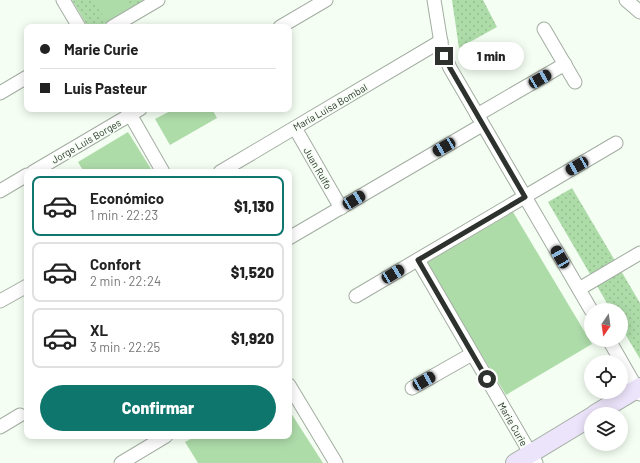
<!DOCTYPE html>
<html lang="es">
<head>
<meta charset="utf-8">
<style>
	:root { --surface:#fff; --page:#f2f2f2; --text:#222; --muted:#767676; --line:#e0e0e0; --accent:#0f766e }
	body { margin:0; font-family:Barlow,sans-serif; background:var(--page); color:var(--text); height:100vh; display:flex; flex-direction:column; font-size:15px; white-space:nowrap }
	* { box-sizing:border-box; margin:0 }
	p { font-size:13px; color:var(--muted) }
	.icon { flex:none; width:22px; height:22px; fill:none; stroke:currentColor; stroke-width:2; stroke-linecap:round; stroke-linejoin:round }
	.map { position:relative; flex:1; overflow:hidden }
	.sheet { position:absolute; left:24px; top:169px; width:268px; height:270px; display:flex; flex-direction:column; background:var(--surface); border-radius:8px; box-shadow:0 2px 10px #0003 }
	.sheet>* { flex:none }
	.banner { position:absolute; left:24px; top:24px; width:268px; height:88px; border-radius:8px; box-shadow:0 2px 10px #0003; display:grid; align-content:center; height:88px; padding:0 16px; background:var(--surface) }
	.needle { width:26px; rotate:193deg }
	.buttons { position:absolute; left:584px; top:303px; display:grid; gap:8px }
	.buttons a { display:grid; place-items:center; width:44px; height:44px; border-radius:50%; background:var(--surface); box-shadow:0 2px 10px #0003; font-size:20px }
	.end { position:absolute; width:18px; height:18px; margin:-9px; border:5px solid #2e322e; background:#fff; box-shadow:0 0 0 2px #fff }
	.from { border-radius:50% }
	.bubble { position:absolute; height:28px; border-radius:14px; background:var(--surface); box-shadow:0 2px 10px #0003; font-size:13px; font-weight:800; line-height:28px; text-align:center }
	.car { position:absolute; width:12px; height:24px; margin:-12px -6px; border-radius:5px; box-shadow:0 0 3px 1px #0007; background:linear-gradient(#222 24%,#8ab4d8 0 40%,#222 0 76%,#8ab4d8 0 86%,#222 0) }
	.banner b { display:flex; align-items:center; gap:14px; height:38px; font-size:15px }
	.banner b+b { border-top:1px solid var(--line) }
	.banner i { width:10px; height:10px; background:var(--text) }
	ul { padding:7px 0 0; list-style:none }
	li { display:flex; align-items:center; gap:12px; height:60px; margin:0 8px 6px; padding:0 8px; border:2px solid var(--line); border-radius:8px }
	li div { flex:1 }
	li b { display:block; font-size:15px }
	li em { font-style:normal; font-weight:800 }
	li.current { border-color:var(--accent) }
	li>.icon { width:36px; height:36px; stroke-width:1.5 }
	.cta { display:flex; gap:8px; margin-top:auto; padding:8px 16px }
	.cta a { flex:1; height:46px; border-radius:24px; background:var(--accent); color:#fff; font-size:16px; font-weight:800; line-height:46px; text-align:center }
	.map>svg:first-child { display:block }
	.grass { fill:url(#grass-dots) }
	.park { fill:#aedca9 }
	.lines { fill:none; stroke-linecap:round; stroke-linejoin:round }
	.minor-casing { stroke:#a3ada2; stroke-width:15 }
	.secondary-casing { stroke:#a3ada2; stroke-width:20 }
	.minor { stroke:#fff; stroke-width:13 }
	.secondary { stroke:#ece4fa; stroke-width:18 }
	.route { stroke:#2e322e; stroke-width:5 }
	.labels { text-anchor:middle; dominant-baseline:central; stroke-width:3; stroke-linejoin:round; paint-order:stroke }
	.street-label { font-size:10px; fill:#2e322e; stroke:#f4fef2 }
</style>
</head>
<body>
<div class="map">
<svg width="640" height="463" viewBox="0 0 640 463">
	<defs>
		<pattern id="grass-dots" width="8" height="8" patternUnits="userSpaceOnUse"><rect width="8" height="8" fill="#aedca9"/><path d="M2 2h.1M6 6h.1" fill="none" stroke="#96bd92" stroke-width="1.8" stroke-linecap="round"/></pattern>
	</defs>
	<rect width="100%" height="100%" fill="#f4fef2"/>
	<g class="grass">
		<path d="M72,0h73l-46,27h-11z"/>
		<path d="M452,0h31l14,27 -38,21z"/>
		<path d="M572,188l68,115v56l-19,-32v-17h-10l-63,-108z"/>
	</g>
	<g class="park">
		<path d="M93,0h33l6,9 -24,15z"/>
		<path d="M174,109h38l5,9 -47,27 -15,-26z"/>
		<path d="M128,132l25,40h-69l-6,-10z"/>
		<path d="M513,212l79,132 -86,51 -80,-132z"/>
		<path d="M289,410l34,53h-125l-13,-21 11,-6h93z"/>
	</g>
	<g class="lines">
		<defs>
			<g id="minor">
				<path d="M63,0l16,27"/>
				<path d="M434,0l8,49 8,19 141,242"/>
				<path d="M626,0l14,12"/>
				<path d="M112,27l46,-27"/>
				<path d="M280,27l46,-27"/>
				<path d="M544,29l31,53"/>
				<path d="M0,93l27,-16"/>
				<path d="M127,109l36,63"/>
				<path d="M477,115l88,-51"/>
				<path d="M295,128l46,80"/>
				<path d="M33,172l107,-63"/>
				<path d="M220,172l221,-131"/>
				<path d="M0,191l27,-16"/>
				<path d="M289,238l193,-113"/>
				<path d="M418,260l118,203"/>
				<path d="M579,289l61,-36"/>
				<path d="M356,296l260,-153"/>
				<path d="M0,301l27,-15"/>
				<path d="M609,340l31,54"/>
				<path d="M289,385l47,78"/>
				<path d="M412,388l60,-34"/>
				<path d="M0,427l20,-12"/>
				<path d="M121,463l45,-27"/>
			</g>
			<g id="secondary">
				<path d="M595,414l45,-27"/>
				<path d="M515,463l76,-46"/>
			</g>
		</defs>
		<use href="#minor" class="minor-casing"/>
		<use href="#secondary" class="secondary-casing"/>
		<use href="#minor" class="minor"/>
		<use href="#secondary" class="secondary"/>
	</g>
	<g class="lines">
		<path class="route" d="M444,56l6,12 75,129 -107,63 69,119"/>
	</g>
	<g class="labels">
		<g class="street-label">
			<text transform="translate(330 107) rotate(-30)">María Luisa Bombal</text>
			<text transform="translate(86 141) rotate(-30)">Jorge Luis Borges</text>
			<text transform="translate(318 168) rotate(60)">Juan Rulfo</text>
			<text transform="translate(513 424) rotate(60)">Marie Curie</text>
		</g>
	</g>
</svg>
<div class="buttons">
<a><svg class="needle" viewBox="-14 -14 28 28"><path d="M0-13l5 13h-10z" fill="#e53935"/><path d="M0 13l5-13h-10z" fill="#767676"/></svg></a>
<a><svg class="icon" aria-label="locate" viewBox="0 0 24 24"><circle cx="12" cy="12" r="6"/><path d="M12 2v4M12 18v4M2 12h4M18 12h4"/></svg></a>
<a><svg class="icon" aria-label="layers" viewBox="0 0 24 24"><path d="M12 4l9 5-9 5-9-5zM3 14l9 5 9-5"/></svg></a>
</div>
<i class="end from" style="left:487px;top:379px"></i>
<i class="end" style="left:444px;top:56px"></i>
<div class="bubble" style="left:458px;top:42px;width:66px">1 min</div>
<i class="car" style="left:540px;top:79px;rotate:60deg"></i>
<i class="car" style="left:444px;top:147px;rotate:240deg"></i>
<i class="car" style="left:577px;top:166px;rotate:240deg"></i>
<i class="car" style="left:354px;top:200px;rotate:59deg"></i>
<i class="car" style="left:560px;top:257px;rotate:330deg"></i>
<i class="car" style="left:393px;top:274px;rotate:59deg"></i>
<i class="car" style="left:424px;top:381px;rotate:60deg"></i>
<div class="banner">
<b><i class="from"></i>Marie Curie</b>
<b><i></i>Luis Pasteur</b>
</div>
<section class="sheet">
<ul>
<li class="current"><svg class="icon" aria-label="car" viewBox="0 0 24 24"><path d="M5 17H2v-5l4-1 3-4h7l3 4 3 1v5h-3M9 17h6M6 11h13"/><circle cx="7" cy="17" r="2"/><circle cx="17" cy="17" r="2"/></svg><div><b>Económico</b><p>1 min · 22:23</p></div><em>$1,130</em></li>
<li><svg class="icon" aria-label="car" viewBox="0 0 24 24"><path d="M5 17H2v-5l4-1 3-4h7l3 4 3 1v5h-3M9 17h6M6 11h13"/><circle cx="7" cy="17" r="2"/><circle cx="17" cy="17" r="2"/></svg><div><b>Confort</b><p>2 min · 22:24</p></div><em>$1,520</em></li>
<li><svg class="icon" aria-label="car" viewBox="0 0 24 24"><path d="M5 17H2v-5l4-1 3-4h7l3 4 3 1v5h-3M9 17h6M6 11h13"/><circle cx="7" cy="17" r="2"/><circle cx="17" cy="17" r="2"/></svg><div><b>XL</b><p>3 min · 22:25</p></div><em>$1,920</em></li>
</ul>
<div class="cta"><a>Confirmar</a></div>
</section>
</div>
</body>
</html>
